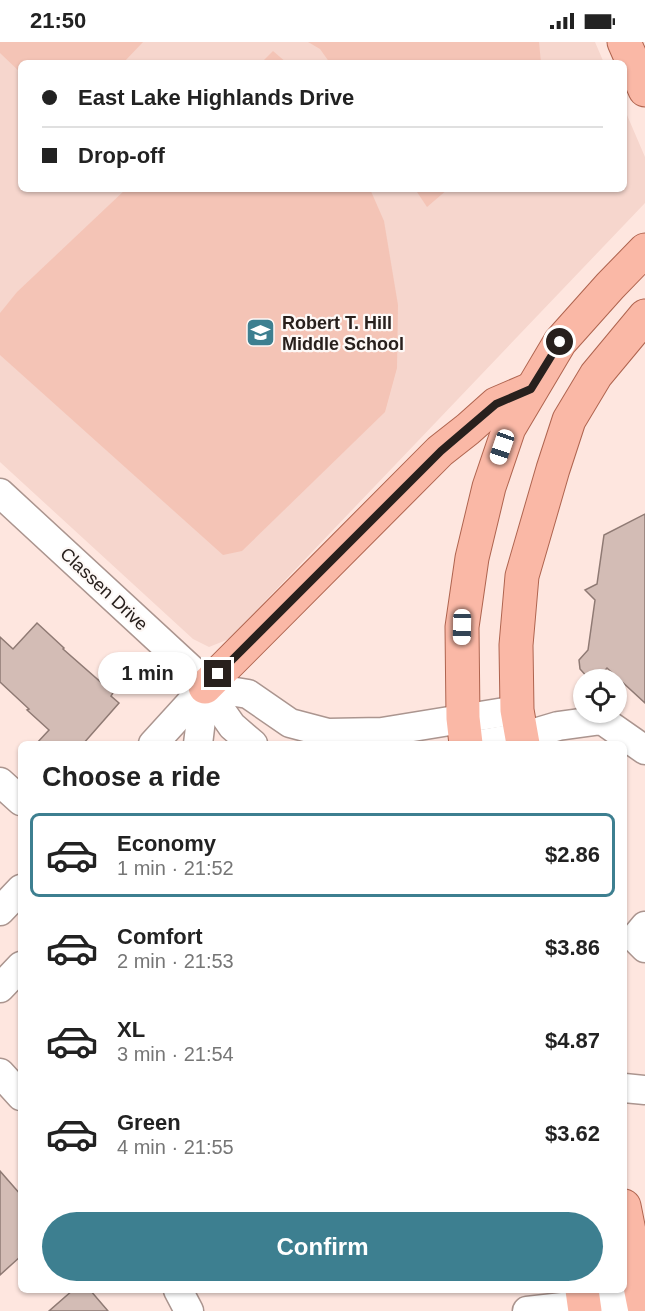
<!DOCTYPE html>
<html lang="en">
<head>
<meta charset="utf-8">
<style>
	:root { --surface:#fff; --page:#f6f6f6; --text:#222; --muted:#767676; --line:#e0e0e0; --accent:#3d7f90 }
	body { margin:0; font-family:Helvetica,sans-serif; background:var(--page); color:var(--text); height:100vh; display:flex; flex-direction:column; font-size:22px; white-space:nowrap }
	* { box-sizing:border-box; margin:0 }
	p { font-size:20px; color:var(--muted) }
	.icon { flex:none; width:33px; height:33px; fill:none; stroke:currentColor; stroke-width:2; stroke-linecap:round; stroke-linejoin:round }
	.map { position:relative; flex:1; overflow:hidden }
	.side { position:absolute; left:18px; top:699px; width:609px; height:552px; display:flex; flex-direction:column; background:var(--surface); border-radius:9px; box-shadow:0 2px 4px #0004 }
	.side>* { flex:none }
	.hud { position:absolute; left:18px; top:18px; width:609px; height:132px; border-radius:9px; box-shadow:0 2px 4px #0004; display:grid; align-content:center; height:132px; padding:0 24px; background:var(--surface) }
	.controls { position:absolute; left:573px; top:627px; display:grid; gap:12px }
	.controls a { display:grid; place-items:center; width:54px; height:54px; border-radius:50%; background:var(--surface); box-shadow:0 2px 4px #0004; font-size:30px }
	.end { position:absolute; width:27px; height:27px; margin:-14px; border:8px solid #28201d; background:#fff; box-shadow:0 0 0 3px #fff }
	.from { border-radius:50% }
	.bubble { position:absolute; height:42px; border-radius:21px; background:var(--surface); box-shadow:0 2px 4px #0004; font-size:20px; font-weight:600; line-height:42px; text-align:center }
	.car { position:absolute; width:18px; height:36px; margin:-18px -9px; border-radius:8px; box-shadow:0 0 4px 2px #0007; background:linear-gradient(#fff 24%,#345 0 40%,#fff 0 76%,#345 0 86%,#fff 0) }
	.hud b { display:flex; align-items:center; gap:21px; height:57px; font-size:22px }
	.hud b+b { border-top:2px solid var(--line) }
	.hud i { width:15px; height:15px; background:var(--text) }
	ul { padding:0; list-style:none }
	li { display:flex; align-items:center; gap:18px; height:84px; margin:0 12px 9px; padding:0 12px; border:3px solid transparent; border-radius:9px }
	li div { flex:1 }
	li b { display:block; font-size:22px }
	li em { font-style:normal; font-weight:600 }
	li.active { border-color:var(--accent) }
	li>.icon { width:54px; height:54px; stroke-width:1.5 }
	h2 { padding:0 24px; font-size:27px; line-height:72px }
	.action { display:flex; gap:12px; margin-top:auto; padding:12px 24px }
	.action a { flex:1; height:69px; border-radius:36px; background:var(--accent); color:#fff; font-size:24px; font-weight:600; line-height:69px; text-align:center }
	.status { display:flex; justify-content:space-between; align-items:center; height:42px; padding:0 30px; background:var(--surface); direction:ltr }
	.status svg { height:16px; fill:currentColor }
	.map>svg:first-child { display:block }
	.built { fill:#f6d6cd }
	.green { fill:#f4c4b6 }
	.building { fill:#d3bcb5; stroke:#8f7a74; stroke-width:1.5 }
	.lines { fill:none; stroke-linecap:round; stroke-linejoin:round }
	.minor-casing { stroke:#ab958f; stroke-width:31 }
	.major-casing { stroke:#af644f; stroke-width:35 }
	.minor { stroke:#fff; stroke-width:28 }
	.major { stroke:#fab8a6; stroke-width:33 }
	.route { stroke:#28201d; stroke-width:8 }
	.labels { text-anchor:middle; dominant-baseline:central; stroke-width:4.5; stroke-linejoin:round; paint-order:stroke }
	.poi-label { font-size:18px; font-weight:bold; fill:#28201d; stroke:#fdf8f6; text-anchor:start }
	.street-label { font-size:18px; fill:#28201d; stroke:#fdf8f6 }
</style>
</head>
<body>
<div class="status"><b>21:50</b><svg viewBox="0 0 49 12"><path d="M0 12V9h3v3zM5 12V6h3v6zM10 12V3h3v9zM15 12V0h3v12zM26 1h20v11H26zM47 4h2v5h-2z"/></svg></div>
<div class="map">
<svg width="645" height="1269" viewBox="0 0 645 1269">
	<rect width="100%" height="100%" fill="#fee6df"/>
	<path class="built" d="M0,0h595l9,21h-583v126h603v-81l21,49v46l-416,436 -20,8 -16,-8 -193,-177z"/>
	<g class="green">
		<path d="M0,0h143l-20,21h-102v10l-21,-20z"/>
		<path d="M308,0h231l2,21h-211l-10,-14z"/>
		<path d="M273,9l14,12h-26z"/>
		<path d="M126,147h244l14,32 14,84 -1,63 -12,44 -143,139 -19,4 -223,-200v-42l17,-21z"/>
		<path d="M415,147h33l-21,18z"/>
	</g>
	<g class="building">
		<path d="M645,472v189l-38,-35 -11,12h-6l-10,-11 -1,-9 9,-10 7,-50 -10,-10 12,-6 7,-49z"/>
		<path d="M37,581l27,25 -1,1 50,44 -2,3 8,7 -36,41h-47l13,-14 -22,-20 2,-1 -29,-27v-45l13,12z"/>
		<path d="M0,1129l21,24v61l-21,19z"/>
		<path d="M73,1248h17l18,21h-59z"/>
	</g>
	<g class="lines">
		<defs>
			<g id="minor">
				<path d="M0,451l195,180 37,53 21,18"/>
				<path d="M205,645l43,7 42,29 38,10 54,-1 135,-22"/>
				<path d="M153,702l52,-57"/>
				<path d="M198,702l7,-57"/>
				<path d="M481,702l40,-7 37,-11 44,-6 43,30"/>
				<path d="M0,740l21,19"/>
				<path d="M0,869l21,-22"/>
				<path d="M645,884l-10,12 10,10"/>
				<path d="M0,946l21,-22"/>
				<path d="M0,1031l21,23"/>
				<path d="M624,1046l21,2"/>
				<path d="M178,1248l11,21"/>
				<path d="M527,1269l116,-13"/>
			</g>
			<g id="major">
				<path d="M624,0l21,48"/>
				<path d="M205,645l235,-236 28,-22 28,-25 35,-15"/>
				<path d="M466,702l-3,-26 -1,-91 10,-69 17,-71 20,-59 51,-86 50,-56 35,-36"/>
				<path d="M523,702l-6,-34 -1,-65 6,-69 31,-107 16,-49 27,-45 49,-59"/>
				<path d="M624,1164l21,105"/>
				<path d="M582,1248l3,21"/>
			</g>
		</defs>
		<use href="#minor" class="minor-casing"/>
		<use href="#major" class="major-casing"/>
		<use href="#minor" class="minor"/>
		<use href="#major" class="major"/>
	</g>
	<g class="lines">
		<path class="route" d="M218,632l223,-223 55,-47 35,-15 29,-47"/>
	</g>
	<defs>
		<symbol id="school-square" viewBox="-11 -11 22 22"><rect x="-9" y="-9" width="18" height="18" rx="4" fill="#3d7f90" stroke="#fdf8f6"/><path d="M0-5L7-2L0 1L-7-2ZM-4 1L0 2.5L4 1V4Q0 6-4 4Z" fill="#fff"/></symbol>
	</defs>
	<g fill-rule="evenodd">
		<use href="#school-square" x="244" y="274" width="33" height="33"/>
	</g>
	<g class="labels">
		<g class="poi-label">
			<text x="282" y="281">Robert T. Hill<tspan x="282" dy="21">Middle School</tspan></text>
		</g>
		<g class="street-label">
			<text transform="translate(104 547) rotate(43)">Classen Drive</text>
		</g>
	</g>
</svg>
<div class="controls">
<a><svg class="icon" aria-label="locate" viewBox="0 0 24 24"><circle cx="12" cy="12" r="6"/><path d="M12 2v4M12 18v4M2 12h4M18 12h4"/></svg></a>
</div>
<i class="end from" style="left:560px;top:300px"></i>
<i class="end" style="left:218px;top:632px"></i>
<div class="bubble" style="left:98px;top:610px;width:99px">1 min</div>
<i class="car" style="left:502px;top:405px;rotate:199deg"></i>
<i class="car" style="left:462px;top:585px;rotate:181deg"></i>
<div class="hud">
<b><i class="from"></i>East Lake Highlands Drive</b>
<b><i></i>Drop-off</b>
</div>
<section class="side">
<h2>Choose a ride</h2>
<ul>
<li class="active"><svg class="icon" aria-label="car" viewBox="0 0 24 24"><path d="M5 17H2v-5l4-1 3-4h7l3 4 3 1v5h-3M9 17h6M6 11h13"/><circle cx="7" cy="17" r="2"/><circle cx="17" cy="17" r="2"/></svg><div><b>Economy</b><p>1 min · 21:52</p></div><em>$2.86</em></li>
<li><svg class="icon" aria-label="car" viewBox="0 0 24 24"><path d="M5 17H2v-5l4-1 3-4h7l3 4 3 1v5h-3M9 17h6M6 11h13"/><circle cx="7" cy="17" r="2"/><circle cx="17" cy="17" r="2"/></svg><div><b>Comfort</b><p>2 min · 21:53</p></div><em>$3.86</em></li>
<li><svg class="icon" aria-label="car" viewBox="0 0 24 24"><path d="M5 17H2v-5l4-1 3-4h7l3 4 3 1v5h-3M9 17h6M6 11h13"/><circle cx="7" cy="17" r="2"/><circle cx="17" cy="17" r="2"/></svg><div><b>XL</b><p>3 min · 21:54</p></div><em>$4.87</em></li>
<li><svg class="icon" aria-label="car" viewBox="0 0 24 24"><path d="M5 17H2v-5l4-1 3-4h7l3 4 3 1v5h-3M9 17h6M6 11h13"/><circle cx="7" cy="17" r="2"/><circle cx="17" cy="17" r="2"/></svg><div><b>Green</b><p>4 min · 21:55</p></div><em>$3.62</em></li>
</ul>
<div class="action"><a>Confirm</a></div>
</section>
</div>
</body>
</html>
